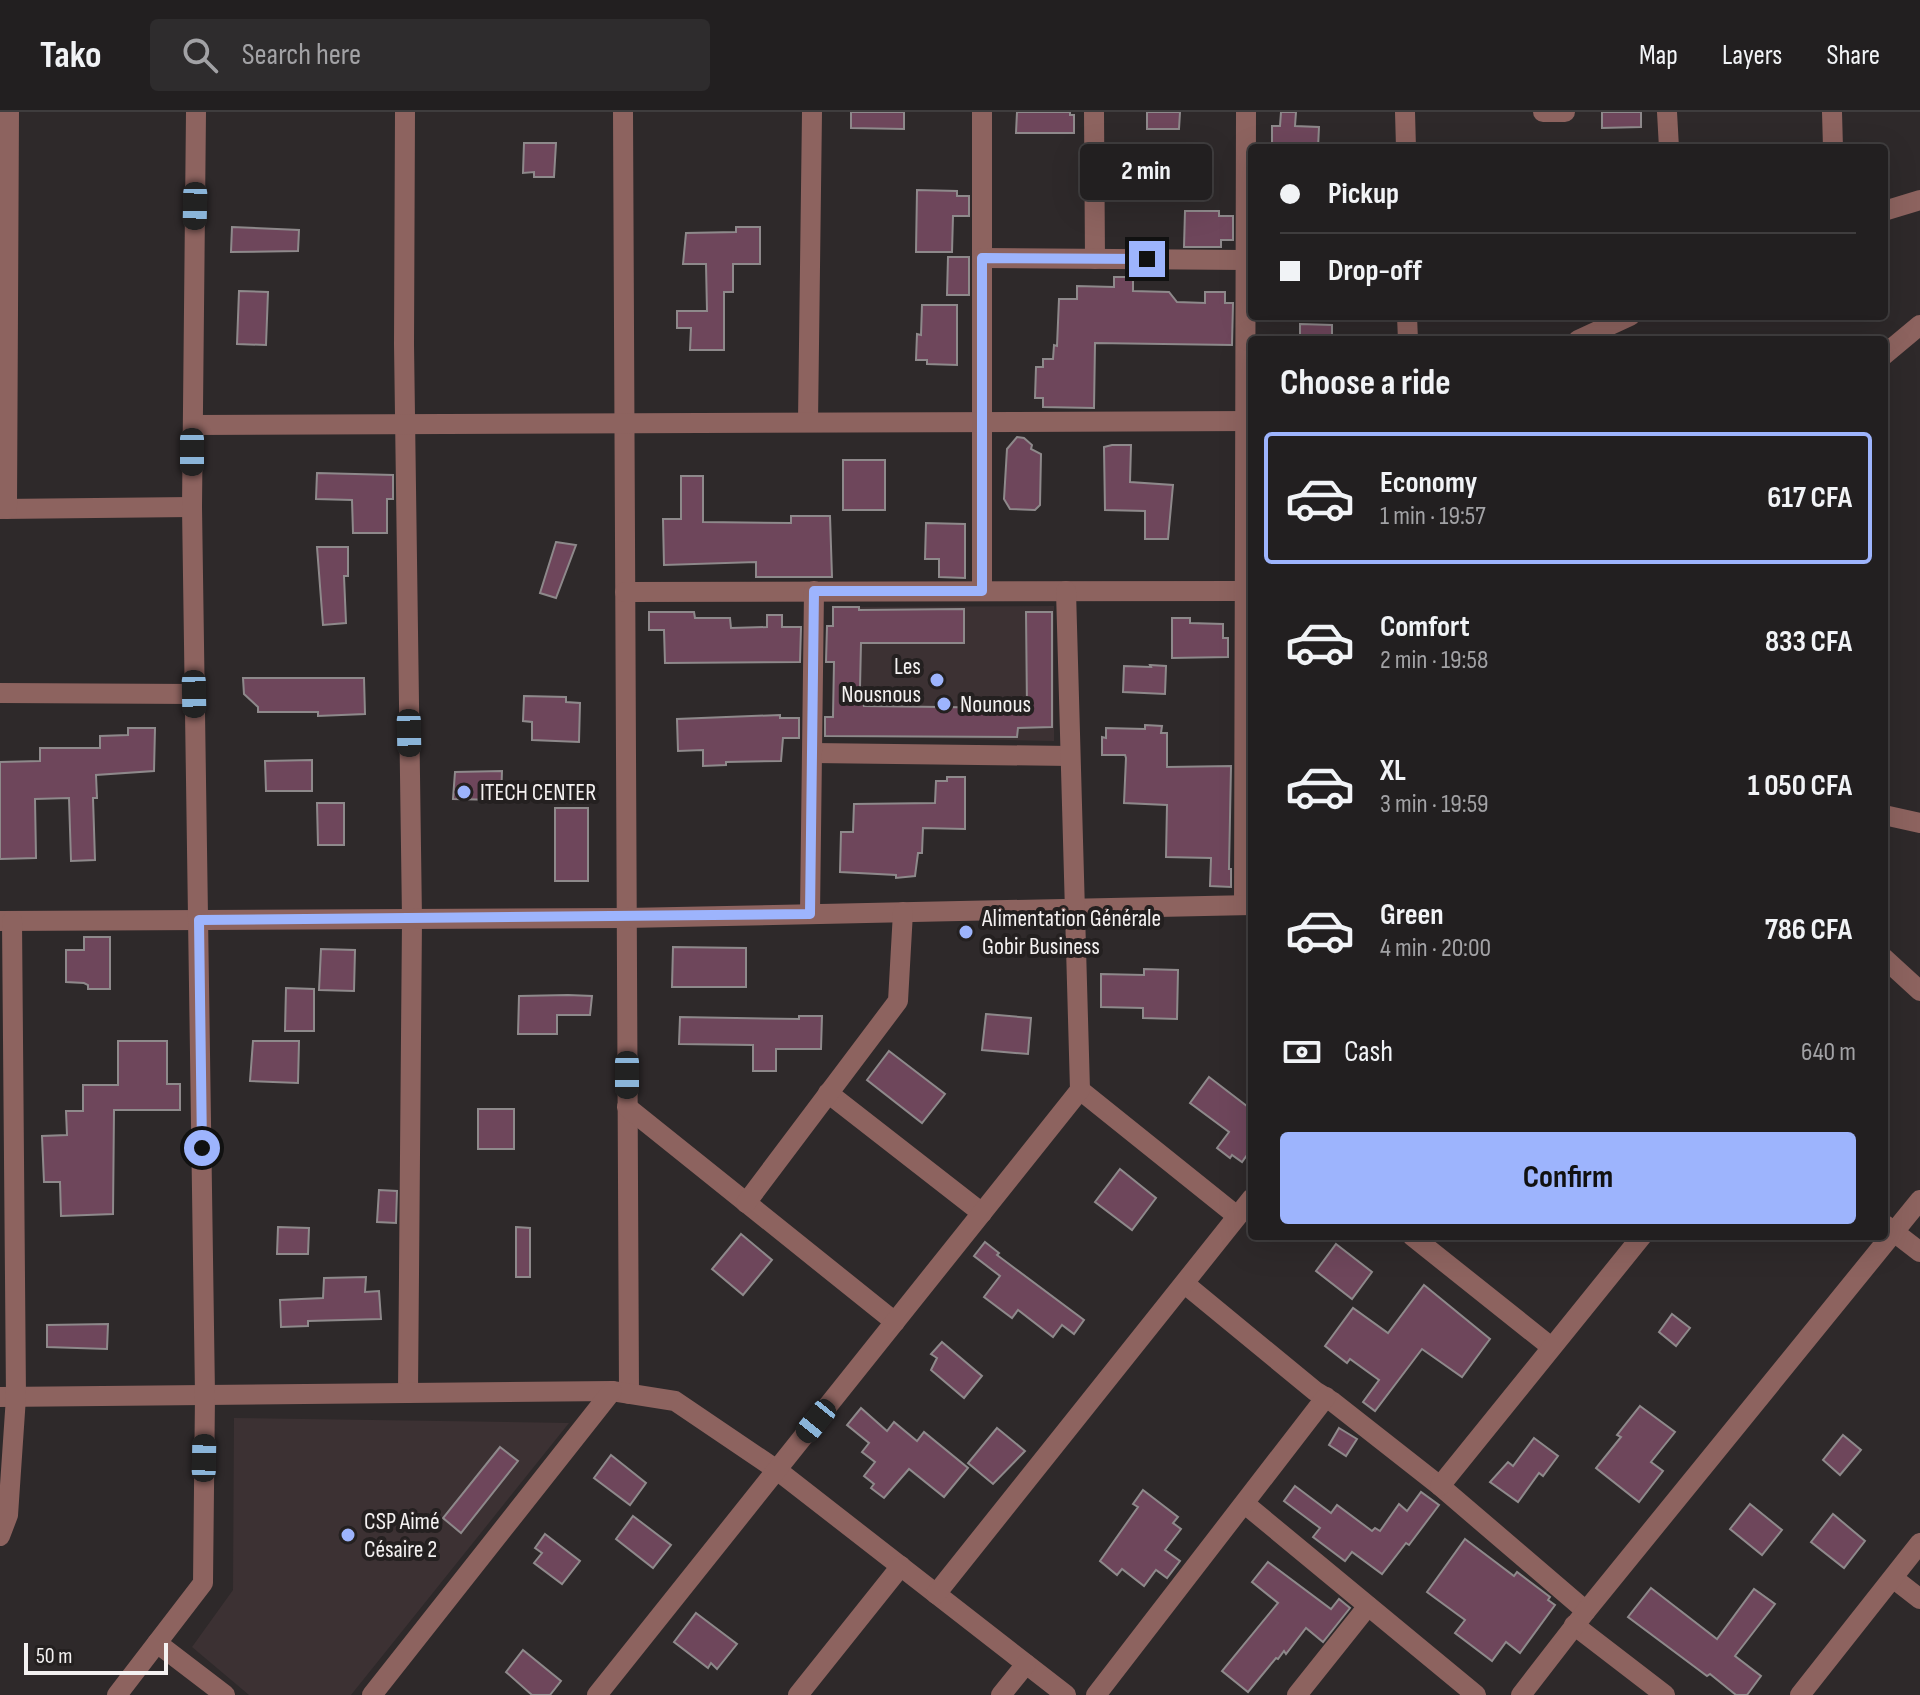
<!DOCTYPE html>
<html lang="en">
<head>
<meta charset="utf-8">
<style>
	:root { --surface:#221f20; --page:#2e2c2d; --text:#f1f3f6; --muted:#a2a2a5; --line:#3f3d3e; --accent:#9db4fd }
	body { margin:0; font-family:"Sofia Sans Condensed",sans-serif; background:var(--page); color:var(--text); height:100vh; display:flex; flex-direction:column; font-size:30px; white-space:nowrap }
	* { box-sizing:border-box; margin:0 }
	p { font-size:26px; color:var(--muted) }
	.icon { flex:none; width:44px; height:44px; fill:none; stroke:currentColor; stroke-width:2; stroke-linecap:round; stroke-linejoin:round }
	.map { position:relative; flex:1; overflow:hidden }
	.panel { position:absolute; left:1248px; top:224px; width:640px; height:904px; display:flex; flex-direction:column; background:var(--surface); border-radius:8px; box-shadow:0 8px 32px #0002,0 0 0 2px var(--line) }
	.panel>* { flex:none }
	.top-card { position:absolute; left:1248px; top:32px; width:640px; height:176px; border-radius:8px; box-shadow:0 8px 32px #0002,0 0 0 2px var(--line); display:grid; align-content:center; height:176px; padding:0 32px; background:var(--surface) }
	.scale { position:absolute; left:24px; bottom:20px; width:144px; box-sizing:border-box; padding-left:8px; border:4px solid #f4f1f1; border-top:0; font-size:22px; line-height:28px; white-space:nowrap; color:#f4f1f1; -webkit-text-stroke:6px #242020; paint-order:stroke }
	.end { position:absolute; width:36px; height:36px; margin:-18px; border:10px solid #9db4fd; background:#111; box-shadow:0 0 0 4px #111 }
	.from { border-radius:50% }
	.bubble { position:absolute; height:56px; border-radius:8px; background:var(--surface); box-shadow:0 8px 32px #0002,0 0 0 2px var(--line); font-size:26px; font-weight:700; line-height:56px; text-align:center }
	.car { position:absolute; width:24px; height:48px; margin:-24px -12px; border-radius:10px; box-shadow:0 0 6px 2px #0007; background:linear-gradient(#222 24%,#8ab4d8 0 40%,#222 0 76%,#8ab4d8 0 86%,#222 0) }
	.top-card b { display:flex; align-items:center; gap:28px; height:76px; font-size:30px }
	.top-card b+b { border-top:2px solid var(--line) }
	.top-card i { width:20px; height:20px; background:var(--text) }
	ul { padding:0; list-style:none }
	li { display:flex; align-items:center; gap:24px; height:132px; margin:0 16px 12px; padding:0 16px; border:4px solid transparent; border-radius:8px }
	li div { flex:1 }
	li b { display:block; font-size:30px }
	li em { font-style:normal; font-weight:700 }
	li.active { border-color:var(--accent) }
	li>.icon { width:72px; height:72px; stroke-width:1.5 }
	h2 { padding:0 32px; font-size:36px; line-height:96px }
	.pay { display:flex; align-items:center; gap:20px; height:88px; padding:0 32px; font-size:30px }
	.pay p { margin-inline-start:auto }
	.action { display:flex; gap:16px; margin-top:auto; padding:16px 32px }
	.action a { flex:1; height:92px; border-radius:8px; background:var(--accent); color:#111; font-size:32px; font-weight:700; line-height:92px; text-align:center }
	header { display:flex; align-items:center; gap:48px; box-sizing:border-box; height:112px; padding:0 40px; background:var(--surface); border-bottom:2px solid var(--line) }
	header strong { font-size:38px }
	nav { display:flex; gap:44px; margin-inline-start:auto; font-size:28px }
	.search { width:560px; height:72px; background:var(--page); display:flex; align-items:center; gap:20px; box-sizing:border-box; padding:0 28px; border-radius:8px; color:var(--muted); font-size:30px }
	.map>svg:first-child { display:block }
	.built { fill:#3c3133 }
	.building { fill:#6e465b; stroke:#8e898b; stroke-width:2 }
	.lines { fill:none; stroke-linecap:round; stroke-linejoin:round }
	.minor { stroke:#8d635f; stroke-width:20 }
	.route { stroke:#9db4fd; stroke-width:10 }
	.poi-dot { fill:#9db4fd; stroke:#242020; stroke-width:3 }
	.labels { text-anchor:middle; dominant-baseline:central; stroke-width:8; stroke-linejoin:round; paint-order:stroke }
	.poi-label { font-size:24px; fill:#f4f1f1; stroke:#242020; text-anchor:start }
</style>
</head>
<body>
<header>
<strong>Tako</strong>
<div class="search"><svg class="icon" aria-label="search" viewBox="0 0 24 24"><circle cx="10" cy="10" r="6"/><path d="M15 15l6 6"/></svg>Search here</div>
<nav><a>Map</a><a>Layers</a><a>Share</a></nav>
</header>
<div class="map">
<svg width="1920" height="1583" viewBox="0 0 1920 1583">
	<rect width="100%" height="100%" fill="#2e292a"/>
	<g class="built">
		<path d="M1054,494v135l-221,-5 2,-86 -3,-1 1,-42z"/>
		<path d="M234,1306l335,5 -218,272h-102l-57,-48 41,-57z"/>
	</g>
	<g class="building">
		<path d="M851,0h53v17l-53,-1z"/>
		<path d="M1017,0h53v3h4v18h-58z"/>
		<path d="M1147,0h33l-1,17h-32z"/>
		<path d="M1281,0h15l-1,14 24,1 -1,21h-46v-22h8z"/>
		<path d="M1602,0h39v15l-39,1z"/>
		<path d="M524,31h32l-2,34h-20v-5l-11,1z"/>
		<path d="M917,78l40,1v5h12v20h-16l-1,36h-36z"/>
		<path d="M1185,99h34v5h14v24h-12v7h-37z"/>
		<path d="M232,115l67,3 -1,21 -67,1z"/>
		<path d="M736,115h24v37h-27v28h-9v58h-34l1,-22h-14v-17h30l-1,-47h-23l3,-31 50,-1z"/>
		<path d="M948,145h21v38h-22z"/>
		<path d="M1114,165h19v14l36,1 8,10 28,1v-11h20v11h8l-1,42 -137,-2 -1,65 -51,-1v-9h-8l1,-31h7v-8h10l1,-14 3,1 2,-47h18v-13l37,1z"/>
		<path d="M239,179l29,1 -2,53 -29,-1z"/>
		<path d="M922,193h35v60l-30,-1v-4h-11l1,-26 4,1z"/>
		<path d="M1300,212l32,1v15h-32z"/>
		<path d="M1017,325l7,1 8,7 -1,4 10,5 -1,51 -5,5 -25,-1 -6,-10 3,-50z"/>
		<path d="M1112,333h19l-1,37 43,3 -5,54h-23v-28l-40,-1 -1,-63z"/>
		<rect x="843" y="348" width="42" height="50"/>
		<path d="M317,361l76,2v24h-6v34h-34l-1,-33 -36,-1z"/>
		<path d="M681,364h22v46l88,1v-7h39l2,61h-76v-15l-92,3 -1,-46h18z"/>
		<path d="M926,411l39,1v54l-26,-1v-18h-14z"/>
		<path d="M556,430l20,3 -20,53 -16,-5z"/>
		<path d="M317,435h31v29h-4l2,47 -23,2z"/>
		<path d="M833,495h26v3l105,-1v34h-103l-1,45h5l-1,18 163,2 -1,-96h26v115l-34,1 -1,9 -192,-1v-19h8l1,-55h-8l1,-36h6z"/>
		<path d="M649,500h45l1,6h35l1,10 36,-1v-12h15v12h19l-1,35 -135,1 -1,-33h-15z"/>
		<path d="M1172,506h18v5l33,1v14h5v19l-56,1z"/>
		<path d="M1150,553l16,1 -1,28 -42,-2 1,-26 27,1z"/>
		<path d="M243,566h121l1,36 -47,2v-4h-60v-5l-14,-13z"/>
		<path d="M524,584l42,1v5l14,1 -1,39 -47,-2v-18l-9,-1z"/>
		<path d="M780,603v3h19v20h-16l-2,23 -55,1v3l-23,1v-16l-25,1 -1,-32z"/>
		<path d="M1145,613l17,1 -1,7h6v34l64,-1 -2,103h2v18l-21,-1 1,-28 -45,-1 1,-52 -43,-2 2,-45 -1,-3h-23v-18l4,1v-10l39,1z"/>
		<path d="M128,616h27l-1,43 -58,4 1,23h-4l2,62 -24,1 -2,-63 -34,1 1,59 -36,1v-97l40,-1v-13h60v-12l28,-1z"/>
		<path d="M312,648v31h-46l-1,-30z"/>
		<path d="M502,659l-1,29 -48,-1 2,-27z"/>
		<path d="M947,665h18v52l-42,-1 -1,25h-4l-3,23 -19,2v-3l-56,-3 1,-40h12l1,-28 81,-1 1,-22h11z"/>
		<path d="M317,691h27v42h-26z"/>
		<rect x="555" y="696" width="33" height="73"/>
		<path d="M84,825h26v52h-22v-4l-4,-2 -18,-1v-32h18z"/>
		<path d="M673,835l73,1v39h-74z"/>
		<path d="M321,837l34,1 -1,41 -35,-1z"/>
		<path d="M1144,857l34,1 -1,49 -34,-1v-10l-42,-1v-33l43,1z"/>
		<path d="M286,876l28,1v42h-29z"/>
		<path d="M568,883l24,1 -2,19h-33v19h-39l1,-38z"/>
		<path d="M986,902l45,4 -3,36 -46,-4z"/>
		<path d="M799,904h23l-1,33h-45v22h-23v-26l-74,-1 1,-27 119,2z"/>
		<path d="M118,929h49v43h13v26h-66l-1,104 -52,2 -1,-34h-16l-2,-46 25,-1 -1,-24h17v-26h35z"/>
		<path d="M253,929h46l-1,42 -48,-2z"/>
		<path d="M889,939l56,43 -23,29 -55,-43z"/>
		<path d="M1209,965l43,33v38l-10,14 -10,-7 -2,3 -13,-10 12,-16 -39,-29z"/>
		<rect x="478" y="997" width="36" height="40"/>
		<path d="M1120,1057l36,29 -24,32 -37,-28z"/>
		<path d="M379,1078l18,1 -1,32 -19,-1z"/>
		<path d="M278,1115l31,1 -1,26h-31z"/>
		<path d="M516,1115l14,1v49h-14z"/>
		<path d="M741,1122l31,26 -29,35 -31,-26z"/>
		<path d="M985,1130l14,11 -2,2 87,65 -10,14 -12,-9 -9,12 -35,-27 -6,8 -28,-21 16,-21 -26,-20z"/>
		<path d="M1336,1132l36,28 -20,27 -36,-28z"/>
		<path d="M366,1165l-1,15 14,-1 2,28 -73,2v5l-27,1 -1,-27 43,-2 1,-20z"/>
		<path d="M1424,1173l66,54 -28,38 -40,-28 -47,62 -12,-9 16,-22 -29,-21 -3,4 -22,-17 28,-38 35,25z"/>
		<path d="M1672,1202l18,14 -14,18 -17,-14z"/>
		<path d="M108,1212l-1,25 -60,-2v-22z"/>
		<path d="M942,1230l40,34 -18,22 -33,-28 6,-12 -6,-4z"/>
		<path d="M1640,1294l35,26 -24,30 12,9 -24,31 -43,-34 25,-31 -4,-2z"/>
		<path d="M861,1296l26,23 7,-9 23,19 7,-9 44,36 -24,29 -35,-28 -25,29 -13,-10 3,-4 -10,-8 11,-14 -13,-10 7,-9 -22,-18z"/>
		<path d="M997,1316l28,23 -32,33 -25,-21z"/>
		<path d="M1339,1316l18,11 -11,17 -17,-11z"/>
		<path d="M1843,1323l18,15 -21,25 -17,-15z"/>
		<path d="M1534,1326l24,18 -15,20 -4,-3 -21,29 -28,-20 18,-20 5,4z"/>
		<path d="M500,1335l18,14 -57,72 -18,-15z"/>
		<path d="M611,1343l35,28 -16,22 -36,-27z"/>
		<path d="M1295,1374l36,27 6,-8 35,26 3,-3 5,3 19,-27 8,7 14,-19 18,13 -30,40 -3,-2 -24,31 -30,-22 -7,9 -32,-24 7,-9 -36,-27z"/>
		<path d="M1143,1378l35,27 -5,6 8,6 -16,21 15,11 -13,17 -11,-8 -12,16 -22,-17 -5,6 -17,-14 38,-54 -5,-3z"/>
		<path d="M1750,1392l32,26 -20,25 -32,-26z"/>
		<path d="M1833,1402l32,27 -21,27 -33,-26z"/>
		<path d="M633,1404l38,29 -18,23 -37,-29z"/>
		<path d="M545,1422l35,27 -18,23 -28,-21 8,-10 -7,-5z"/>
		<path d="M1465,1427l49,37 3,-4 33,25 -2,3 7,5 -35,48 -14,-11 -14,19 -37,-28 10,-13 -38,-28z"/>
		<path d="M1268,1450l63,47 8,-10 11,9 -27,34 -17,-14 -20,26 -2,-3 -6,8 -2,-1 -28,34 -26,-21 56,-68 -26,-21z"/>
		<path d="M1651,1476l66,51 37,-50 21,15 -40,52 26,20 -14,19h-11l-26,-21 -3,2 -79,-59z"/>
		<path d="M696,1501l41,31 -20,25 -6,-6 -3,5 -34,-26z"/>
		<path d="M523,1538l38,31 -11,14h-18l-26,-23z"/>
	</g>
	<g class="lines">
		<g class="minor">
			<path d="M405,0l-1,232 8,575 -4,474"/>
			<path d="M623,0l6,1282"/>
			<path d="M982,0v479"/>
			<path d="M1094,0l1,147"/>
			<path d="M1405,0l1,36"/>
			<path d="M1543,0h22"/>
			<path d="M1667,0l2,36"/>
			<path d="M1832,0l1,36"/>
			<path d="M1884,99l36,-11"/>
			<path d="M982,146l264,2"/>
			<path d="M1407,204l1,24"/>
			<path d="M1578,228l52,-24"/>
			<path d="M1884,243l36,-30"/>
			<path d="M808,310l4,-310"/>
			<path d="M193,313l1059,-4"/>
			<path d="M0,397l192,-2"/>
			<path d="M7,397l2,-397"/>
			<path d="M625,480l621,-1"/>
			<path d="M0,581l194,1"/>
			<path d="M813,641l257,3"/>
			<path d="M1884,703l36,8"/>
			<path d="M1244,793l2,-793"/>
			<path d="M810,802l4,-323"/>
			<path d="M0,809l626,-3 626,-13"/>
			<path d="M1884,846l36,33"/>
			<path d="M1080,978l157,126"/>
			<path d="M828,981l154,120"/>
			<path d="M627,995l268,215"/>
			<path d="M746,1091l152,-202 5,-89"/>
			<path d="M1885,1113l35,27"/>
			<path d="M1412,1124l138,110"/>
			<path d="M1185,1172l130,107 18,11 107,84 146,125"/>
			<path d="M0,1285l612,-6 63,10 102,69 289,225"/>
			<path d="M1440,1374l202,-250"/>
			<path d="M1245,1392l231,191"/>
			<path d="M0,1424l8,-21 8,-118 -4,-476"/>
			<path d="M1893,1466l27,21"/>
			<path d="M936,1482l316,-396"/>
			<path d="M1574,1513l91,70"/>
			<path d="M157,1531l68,52"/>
			<path d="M117,1583l86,-112 2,-188 -13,-888 4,-395"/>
			<path d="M372,1583l240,-304"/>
			<path d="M597,1583l483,-605 -14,-499"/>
			<path d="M798,1583l103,-129"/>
			<path d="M1001,1583l25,-31"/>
			<path d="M1096,1583l230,-298"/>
			<path d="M1297,1583l71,-89"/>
			<path d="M1521,1583l65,-84 334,-411"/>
			<path d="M1800,1583l120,-152"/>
		</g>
	</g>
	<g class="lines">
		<path class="route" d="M202,1036l-3,-228 611,-6 4,-323h168v-333l165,1"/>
	</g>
	<g class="poi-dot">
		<circle cx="937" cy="568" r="8"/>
		<circle cx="944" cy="592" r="8"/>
		<circle cx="464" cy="680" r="8"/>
		<circle cx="966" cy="820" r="8"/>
		<circle cx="348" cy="1423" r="8"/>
	</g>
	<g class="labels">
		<g class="poi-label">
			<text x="921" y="554" text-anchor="end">Les<tspan x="921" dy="28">Nousnous</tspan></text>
			<text x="960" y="592">Nounous</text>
			<text x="480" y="680">ITECH CENTER</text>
			<text x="982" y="806">Alimentation Générale<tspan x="982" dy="28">Gobir Business</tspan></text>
			<text x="364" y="1409">CSP Aimé<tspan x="364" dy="28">Césaire 2</tspan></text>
		</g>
	</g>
</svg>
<div class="scale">50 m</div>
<i class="end from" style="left:202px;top:1036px"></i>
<i class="end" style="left:1147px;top:147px"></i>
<div class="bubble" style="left:1080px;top:32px;width:132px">2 min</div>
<i class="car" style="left:195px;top:94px;rotate:181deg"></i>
<i class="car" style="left:192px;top:340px;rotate:180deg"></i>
<i class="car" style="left:194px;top:582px;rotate:179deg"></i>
<i class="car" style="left:409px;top:621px;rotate:179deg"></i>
<i class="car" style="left:627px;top:963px;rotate:180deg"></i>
<i class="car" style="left:816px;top:1309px;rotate:219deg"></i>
<i class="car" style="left:204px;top:1346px;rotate:1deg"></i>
<div class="top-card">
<b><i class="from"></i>Pickup</b>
<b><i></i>Drop-off</b>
</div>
<section class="panel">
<h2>Choose a ride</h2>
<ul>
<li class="active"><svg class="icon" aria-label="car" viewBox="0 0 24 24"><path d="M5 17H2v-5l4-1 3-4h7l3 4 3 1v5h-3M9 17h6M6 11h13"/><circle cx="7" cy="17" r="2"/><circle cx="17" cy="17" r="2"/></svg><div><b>Economy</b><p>1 min · 19:57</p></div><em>617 CFA</em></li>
<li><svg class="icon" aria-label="car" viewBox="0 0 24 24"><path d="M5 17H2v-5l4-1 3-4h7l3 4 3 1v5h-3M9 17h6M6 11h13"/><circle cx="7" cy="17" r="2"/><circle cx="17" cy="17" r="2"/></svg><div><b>Comfort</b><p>2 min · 19:58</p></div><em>833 CFA</em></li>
<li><svg class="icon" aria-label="car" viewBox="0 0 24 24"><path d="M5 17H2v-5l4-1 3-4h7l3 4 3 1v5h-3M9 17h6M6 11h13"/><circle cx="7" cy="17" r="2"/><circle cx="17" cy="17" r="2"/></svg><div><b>XL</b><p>3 min · 19:59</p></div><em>1 050 CFA</em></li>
<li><svg class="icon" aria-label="car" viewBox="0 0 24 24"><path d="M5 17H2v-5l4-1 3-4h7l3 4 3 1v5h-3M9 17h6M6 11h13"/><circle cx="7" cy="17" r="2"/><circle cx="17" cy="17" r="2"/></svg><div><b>Green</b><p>4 min · 20:00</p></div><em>786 CFA</em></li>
</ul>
<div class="pay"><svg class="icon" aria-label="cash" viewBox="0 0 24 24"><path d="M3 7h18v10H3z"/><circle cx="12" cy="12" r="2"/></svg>Cash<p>640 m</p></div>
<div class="action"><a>Confirm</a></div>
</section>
</div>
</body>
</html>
